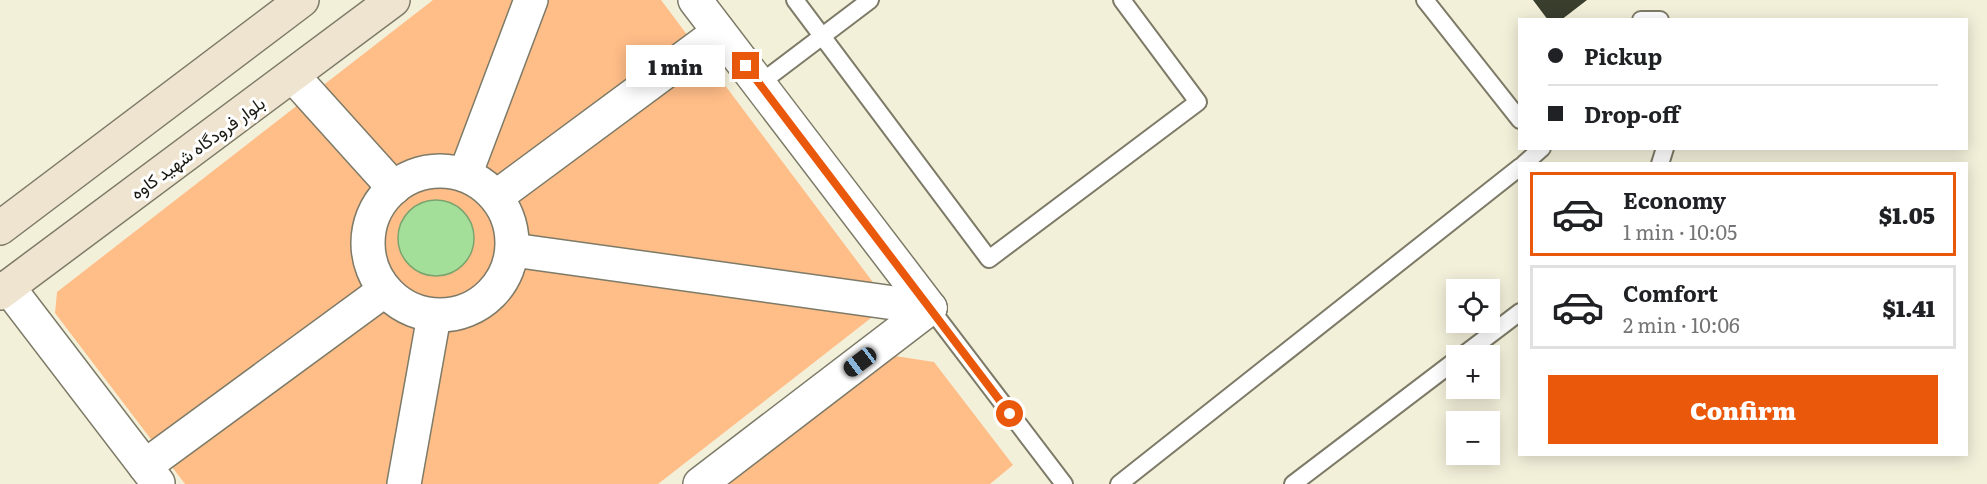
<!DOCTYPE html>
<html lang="en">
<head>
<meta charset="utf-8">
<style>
	:root { --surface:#fff; --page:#f6f6f6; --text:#202124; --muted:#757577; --line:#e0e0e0; --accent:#ea580c }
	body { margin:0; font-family:Literata,Vazirmatn,serif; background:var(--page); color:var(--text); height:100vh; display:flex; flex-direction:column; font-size:22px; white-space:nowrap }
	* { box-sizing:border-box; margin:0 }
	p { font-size:20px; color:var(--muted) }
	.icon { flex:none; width:33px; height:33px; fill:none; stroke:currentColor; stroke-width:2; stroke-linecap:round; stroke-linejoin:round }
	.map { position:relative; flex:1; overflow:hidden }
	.sheet { position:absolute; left:1518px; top:162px; width:450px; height:294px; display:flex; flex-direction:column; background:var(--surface); border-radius:0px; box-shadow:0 3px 15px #0003 }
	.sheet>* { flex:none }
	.hud { position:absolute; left:1518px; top:18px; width:450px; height:132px; border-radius:0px; box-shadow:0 3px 15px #0003; display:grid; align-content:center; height:132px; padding:0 30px; background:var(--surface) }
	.buttons { position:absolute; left:1446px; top:279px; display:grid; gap:12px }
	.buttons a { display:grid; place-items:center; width:54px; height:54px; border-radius:0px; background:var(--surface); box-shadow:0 3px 15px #0003; font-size:30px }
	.end { position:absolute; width:27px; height:27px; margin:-14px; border:8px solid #ea580c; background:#fff; box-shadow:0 0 0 3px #fff }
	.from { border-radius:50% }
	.bubble { position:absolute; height:42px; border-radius:0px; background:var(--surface); box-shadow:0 3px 15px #0003; font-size:20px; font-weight:800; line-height:42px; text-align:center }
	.car { position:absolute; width:18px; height:36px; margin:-18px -9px; border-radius:8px; box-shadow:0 0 4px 2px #0007; background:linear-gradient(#222 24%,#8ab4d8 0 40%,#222 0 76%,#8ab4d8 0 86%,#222 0) }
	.hud b { display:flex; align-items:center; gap:21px; height:57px; font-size:22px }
	.hud b+b { border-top:2px solid var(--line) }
	.hud i { width:15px; height:15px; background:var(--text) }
	ul { padding:10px 0 0; list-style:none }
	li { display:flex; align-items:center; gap:18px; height:84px; margin:0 12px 9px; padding:0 18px; border:3px solid var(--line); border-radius:0px }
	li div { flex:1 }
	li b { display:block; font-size:22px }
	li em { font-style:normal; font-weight:800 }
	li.on { border-color:var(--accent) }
	li>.icon { width:54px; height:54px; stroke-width:1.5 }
	.primary-button { display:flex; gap:12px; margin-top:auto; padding:12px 30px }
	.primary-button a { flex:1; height:69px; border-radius:0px; background:var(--accent); color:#fff; font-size:24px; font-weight:800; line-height:69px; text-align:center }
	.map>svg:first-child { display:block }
	.green { fill:#ffbd88 }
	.water { fill:#a4df99; stroke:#7ba470; stroke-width:1.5 }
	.building { fill:#393e2d }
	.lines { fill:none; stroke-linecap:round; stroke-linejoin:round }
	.lane-casing { stroke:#7d7a67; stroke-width:20 }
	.street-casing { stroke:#7d7a67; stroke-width:36 }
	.secondary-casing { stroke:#7d7a67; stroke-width:36 }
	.lane { stroke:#fff; stroke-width:16 }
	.street { stroke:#fff; stroke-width:33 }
	.secondary { stroke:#efe4d0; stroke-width:33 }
	.route { stroke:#ea580c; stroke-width:8 }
	.labels { text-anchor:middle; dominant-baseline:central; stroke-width:6; stroke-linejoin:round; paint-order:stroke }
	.street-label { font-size:18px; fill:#1b1a12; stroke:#fff }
</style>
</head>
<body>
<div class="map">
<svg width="1987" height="484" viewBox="0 0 1987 484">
	<rect width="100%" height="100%" fill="#f3f0da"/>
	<g class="green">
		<path d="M433,0h228l217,289 -7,29 -213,166h-473l-130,-171 2,-21z"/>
		<path d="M895,356l39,6 79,103 -23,19h-262z"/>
	</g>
	<circle class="water" cx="436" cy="238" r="38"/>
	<path class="building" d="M1533,0h54l-26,20h-13z"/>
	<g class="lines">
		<defs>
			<g id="lane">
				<path d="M795,0l194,259 209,-157 -76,-102"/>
				<path d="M1425,0l95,120"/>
				<path d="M1641,20h19"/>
				<path d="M759,84l111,-84"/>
				<path d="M1524,164l18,-16"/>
				<path d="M1660,164l5,-16"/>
				<path d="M930,308l134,176"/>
				<path d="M1462,356l58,-44"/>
				<path d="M1119,484l401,-317"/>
				<path d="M1293,484l163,-124"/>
			</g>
			<g id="street">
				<path d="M695,0l235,308"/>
				<path d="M293,76l101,112"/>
				<circle cx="440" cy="243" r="72"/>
				<path d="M465,175l66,-175"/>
				<path d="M496,197l223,-165"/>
				<path d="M513,250l417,58"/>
				<path d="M8,287l150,196"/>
				<path d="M145,466l240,-176"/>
				<path d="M404,484l30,-168"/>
				<path d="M700,484l230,-176"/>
			</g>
			<g id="secondary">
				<path d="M0,228l302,-228"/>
				<path d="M0,293l393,-293"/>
			</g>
		</defs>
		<use href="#lane" class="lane-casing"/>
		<use href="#street" class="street-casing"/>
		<use href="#secondary" class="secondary-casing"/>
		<use href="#lane" class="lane"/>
		<use href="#street" class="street"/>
		<use href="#secondary" class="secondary"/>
	</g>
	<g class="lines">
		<path class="route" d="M746,66l264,348"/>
	</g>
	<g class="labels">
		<g class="street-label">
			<text transform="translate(197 147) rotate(-36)">بلوار فرودگاه شهید کاوه</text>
		</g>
	</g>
</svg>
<div class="buttons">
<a><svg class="icon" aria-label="locate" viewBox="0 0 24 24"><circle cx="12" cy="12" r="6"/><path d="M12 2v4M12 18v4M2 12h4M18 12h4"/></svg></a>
<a>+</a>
<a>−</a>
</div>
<i class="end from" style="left:1010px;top:414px"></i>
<i class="end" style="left:746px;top:66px"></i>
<div class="bubble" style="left:626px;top:45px;width:99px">1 min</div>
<i class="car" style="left:860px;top:362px;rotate:233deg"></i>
<div class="hud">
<b><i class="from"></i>Pickup</b>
<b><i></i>Drop-off</b>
</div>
<section class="sheet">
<ul>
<li class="on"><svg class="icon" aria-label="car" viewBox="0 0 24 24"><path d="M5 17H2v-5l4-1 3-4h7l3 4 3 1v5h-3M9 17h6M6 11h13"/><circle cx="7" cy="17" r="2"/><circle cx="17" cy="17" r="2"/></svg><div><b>Economy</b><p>1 min · 10:05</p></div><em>$1.05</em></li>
<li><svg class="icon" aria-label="car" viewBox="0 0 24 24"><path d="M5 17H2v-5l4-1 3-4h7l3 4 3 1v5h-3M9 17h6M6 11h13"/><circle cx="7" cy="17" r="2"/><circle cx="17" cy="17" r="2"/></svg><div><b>Comfort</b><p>2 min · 10:06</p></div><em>$1.41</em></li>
</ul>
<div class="primary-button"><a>Confirm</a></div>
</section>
</div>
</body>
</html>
